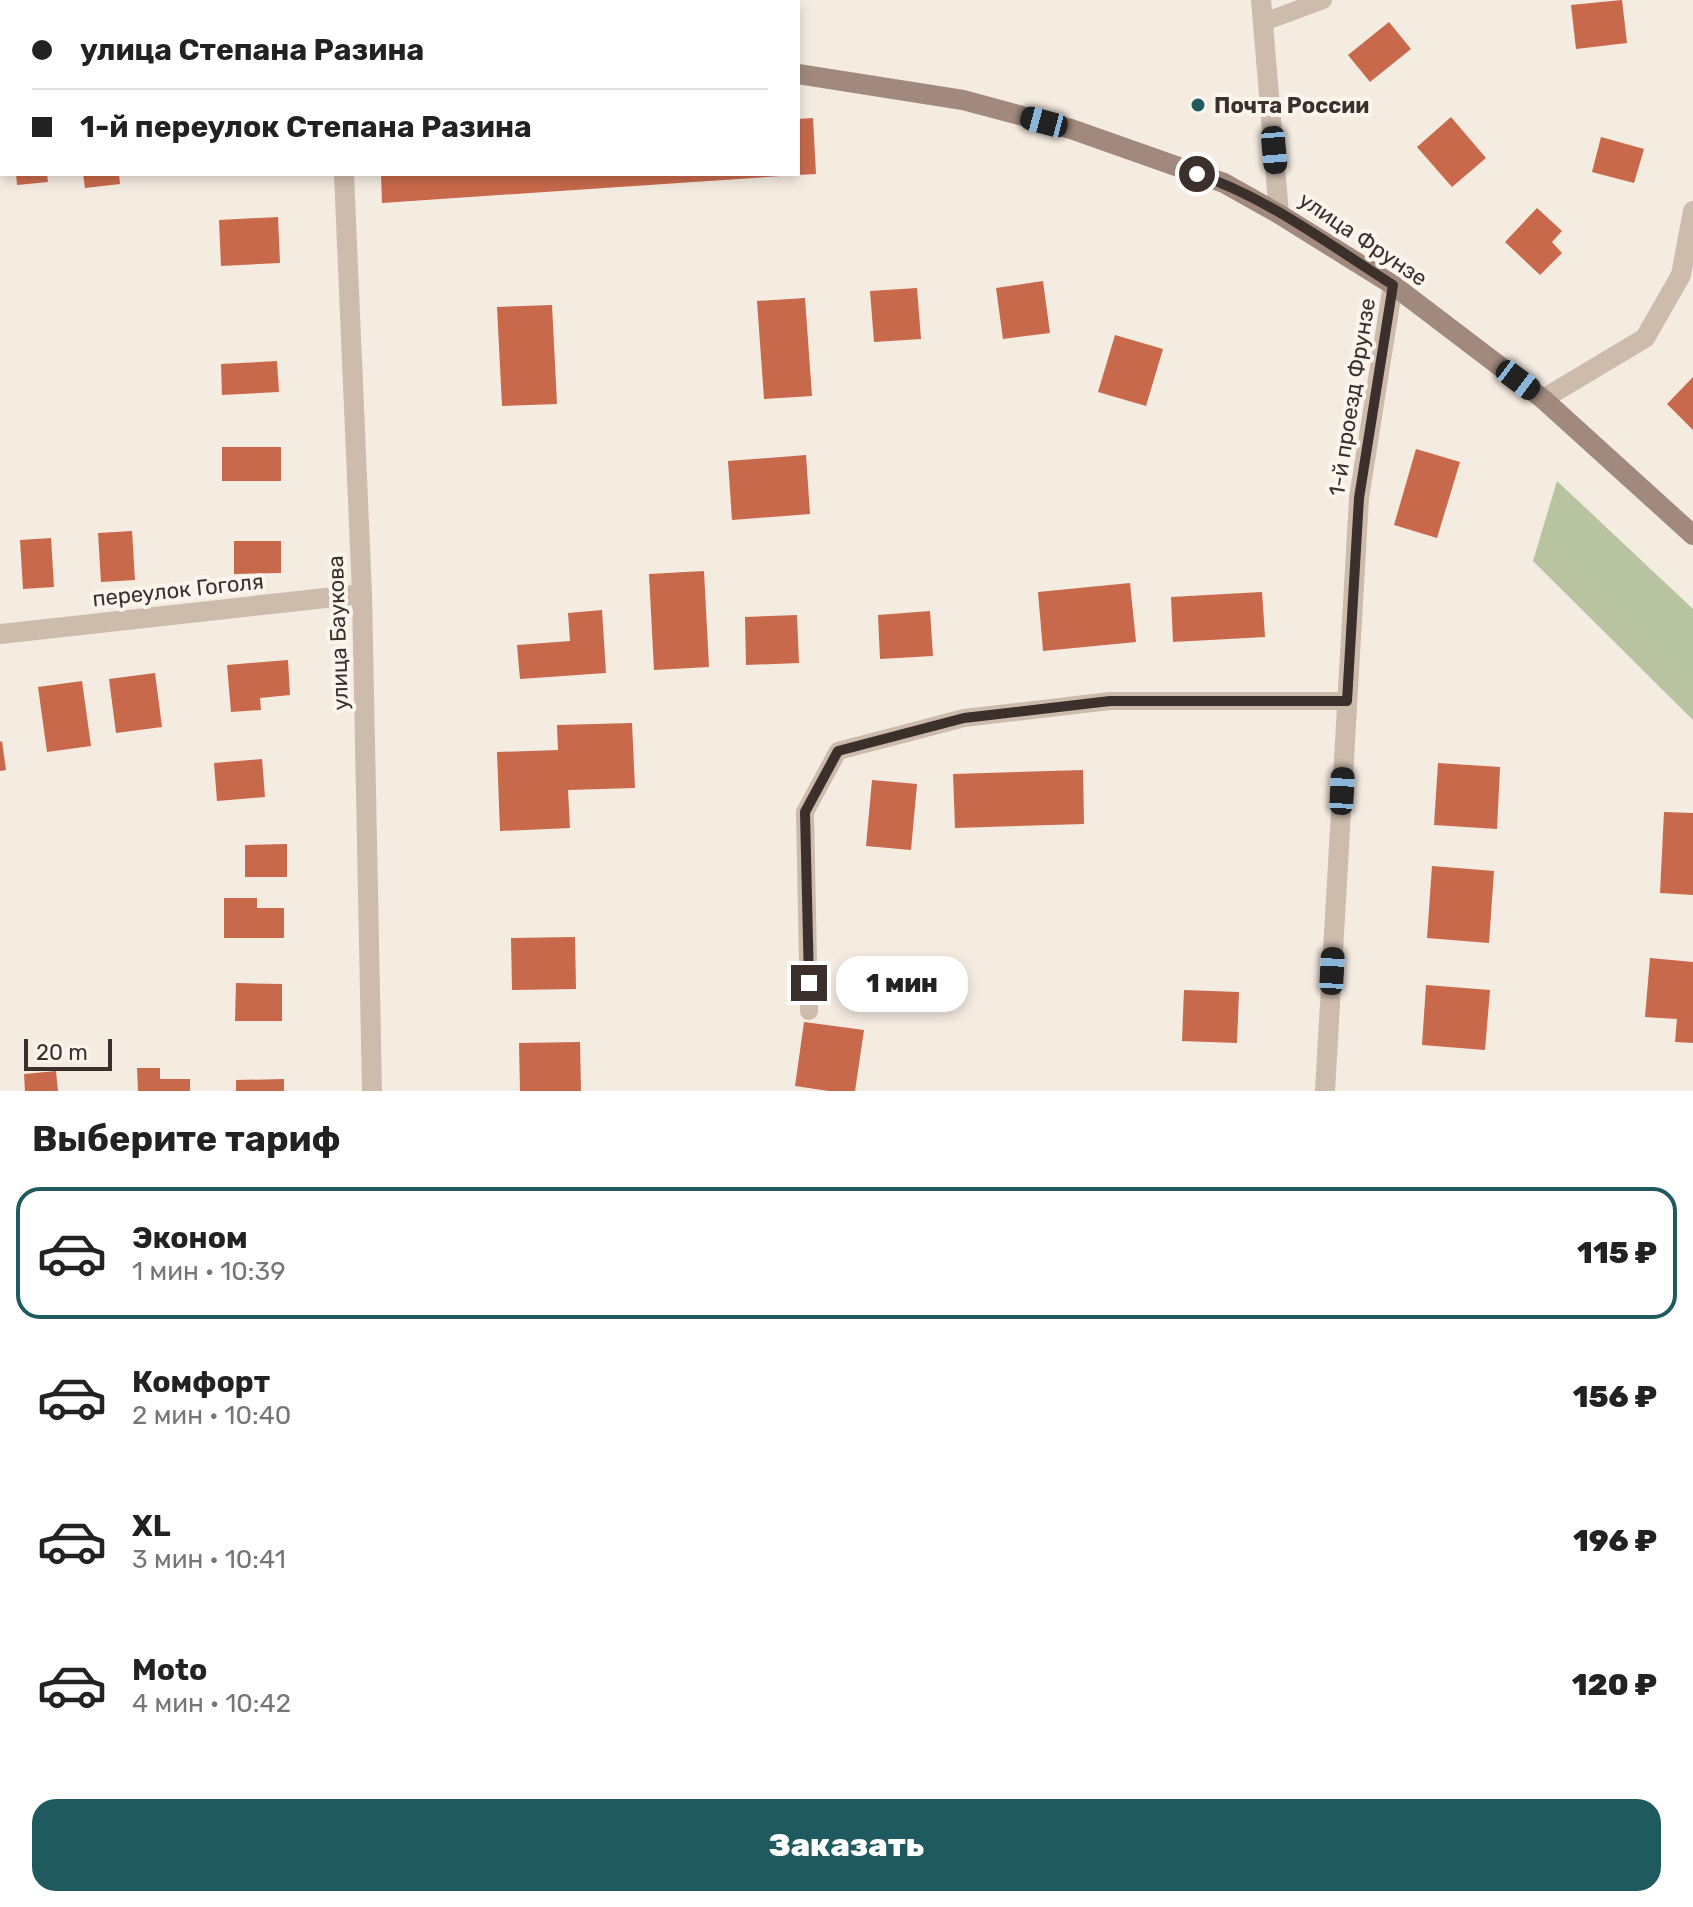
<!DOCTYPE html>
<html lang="ru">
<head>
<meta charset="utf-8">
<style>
	:root { --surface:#fff; --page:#f2f2f2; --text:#222; --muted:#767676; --line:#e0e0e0; --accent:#1f5a5e }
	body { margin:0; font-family:Rubik,sans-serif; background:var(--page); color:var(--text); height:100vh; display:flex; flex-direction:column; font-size:30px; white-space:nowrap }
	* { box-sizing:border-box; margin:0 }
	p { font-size:26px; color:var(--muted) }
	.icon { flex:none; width:44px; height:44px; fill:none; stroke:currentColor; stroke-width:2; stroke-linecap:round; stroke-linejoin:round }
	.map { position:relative; height:1091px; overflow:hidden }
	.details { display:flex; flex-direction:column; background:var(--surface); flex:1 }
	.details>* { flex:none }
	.guide { position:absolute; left:0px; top:0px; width:800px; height:176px; box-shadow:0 4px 12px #0003; display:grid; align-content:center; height:176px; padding:0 32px; background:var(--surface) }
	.scale { position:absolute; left:24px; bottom:20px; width:88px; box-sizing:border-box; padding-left:8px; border:4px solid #3b302b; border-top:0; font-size:22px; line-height:28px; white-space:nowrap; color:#3b302b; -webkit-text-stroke:6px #fbf5ee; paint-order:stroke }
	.end { position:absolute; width:36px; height:36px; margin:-18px; border:10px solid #3b302b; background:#fff; box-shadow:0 0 0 4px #fff }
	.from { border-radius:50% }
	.bubble { position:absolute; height:56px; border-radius:24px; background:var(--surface); box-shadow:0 4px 12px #0003; font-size:26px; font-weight:800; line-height:56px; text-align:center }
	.car { position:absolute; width:24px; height:48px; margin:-24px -12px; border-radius:10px; box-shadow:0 0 6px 2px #0007; background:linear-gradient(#222 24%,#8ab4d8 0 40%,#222 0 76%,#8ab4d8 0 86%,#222 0) }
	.guide b { display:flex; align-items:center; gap:28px; height:76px; font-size:30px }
	.guide b+b { border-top:2px solid var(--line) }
	.guide i { width:20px; height:20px; background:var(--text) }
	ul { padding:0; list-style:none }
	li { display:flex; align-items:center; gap:24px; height:132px; margin:0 16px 12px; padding:0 16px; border:4px solid transparent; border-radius:24px }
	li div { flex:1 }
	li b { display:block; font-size:30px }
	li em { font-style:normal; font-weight:800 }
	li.on { border-color:var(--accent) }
	li>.icon { width:72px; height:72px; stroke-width:1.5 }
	h2 { padding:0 32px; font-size:36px; line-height:96px }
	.cta { display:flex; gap:16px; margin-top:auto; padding:16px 32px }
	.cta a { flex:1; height:92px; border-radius:24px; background:var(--accent); color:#fff; font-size:32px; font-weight:800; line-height:92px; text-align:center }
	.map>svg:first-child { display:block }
	.green { fill:#b8c4a0 }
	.building { fill:#c8694b }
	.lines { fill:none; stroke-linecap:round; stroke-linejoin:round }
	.lane { stroke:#cdbbac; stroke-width:18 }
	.street { stroke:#cdbbac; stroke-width:20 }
	.secondary { stroke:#a18a7d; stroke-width:20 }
	.route { stroke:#3b302b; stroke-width:10 }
	.poi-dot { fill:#1f5a5e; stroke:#fbf5ee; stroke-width:3 }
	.labels { text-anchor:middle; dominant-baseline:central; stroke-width:8; stroke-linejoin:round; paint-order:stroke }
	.poi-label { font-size:22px; font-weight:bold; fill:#3b302b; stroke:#fbf5ee; text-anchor:start }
	.street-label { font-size:22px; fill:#3b302b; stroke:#fbf5ee }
</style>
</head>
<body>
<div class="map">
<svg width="1693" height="1091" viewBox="0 0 1693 1091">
	<rect width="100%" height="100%" fill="#f4ebe1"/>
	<path class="green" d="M1557,481l136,128v111l-160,-159z"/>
	<g class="building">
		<path d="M1622,0l5,43 -51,6 -5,-44z"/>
		<path d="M1389,22l22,27 -41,33 -22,-27z"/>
		<path d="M1451,117l35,41 -34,29 -35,-40z"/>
		<path d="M813,118l3,56 -18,1v-56z"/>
		<path d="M1601,137l43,12 -10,34 -42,-11z"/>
		<path d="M16,174h31l1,8 -31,3z"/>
		<path d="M83,174h36l1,10 -35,4z"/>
		<path d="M381,174h400v2l-399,27z"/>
		<path d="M1537,208l25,23 -10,11 10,11 -22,22 -35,-33z"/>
		<path d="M278,217l2,46 -59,3 -2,-46z"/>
		<path d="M1043,281l7,52 -47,6 -7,-51z"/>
		<path d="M917,288l4,51 -47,3 -4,-51z"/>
		<path d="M805,298l7,98 -48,3 -7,-98z"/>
		<path d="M552,305l5,99 -55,2 -5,-99z"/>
		<path d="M1115,335l48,14 -17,57 -48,-14z"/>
		<path d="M277,361l2,31 -57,3 -1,-31z"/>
		<path d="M1693,377v53l-26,-26z"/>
		<rect x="222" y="447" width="59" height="34"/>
		<path d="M1416,449l44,13 -23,76 -43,-13z"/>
		<path d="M806,455l4,59 -78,6 -4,-59z"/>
		<path d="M132,531l3,49 -34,2 -3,-49z"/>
		<path d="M51,538l3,49 -31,2 -3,-49z"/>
		<path d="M234,541h47v32l-47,1z"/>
		<path d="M704,571l5,96 -55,3 -5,-96z"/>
		<path d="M1130,583l6,59 -93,9 -5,-59z"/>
		<path d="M1262,592l3,45 -92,5 -2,-45z"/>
		<path d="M602,610l4,63 -86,6 -3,-34 53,-4 -2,-28z"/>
		<path d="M930,611l3,45 -53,3 -2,-44z"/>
		<path d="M797,615l2,48 -53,2 -1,-48z"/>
		<path d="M288,660l2,35 -30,3 1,12 -30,2 -4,-47z"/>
		<path d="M155,673l7,54 -46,6 -7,-54z"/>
		<path d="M82,681l9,65 -44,6 -9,-65z"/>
		<path d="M632,723l3,65 -67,2 2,38 -70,3 -3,-79 61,-2 -1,-25z"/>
		<path d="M2,741l4,29 -6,1v-29z"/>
		<path d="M262,759l3,38 -48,4 -3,-38z"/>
		<path d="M1438,763l62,4 -3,62 -63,-4z"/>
		<path d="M1083,770l1,54 -129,4 -2,-54z"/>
		<path d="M872,780l45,4 -6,66 -45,-4z"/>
		<path d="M1664,812l29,1v82l-33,-2z"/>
		<path d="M287,844v33h-42v-32z"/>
		<path d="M1432,866l62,5 -5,72 -62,-5z"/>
		<path d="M224,898h33v10h27v30h-60z"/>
		<path d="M575,937l1,52 -64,1 -1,-52z"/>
		<path d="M1650,958l43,4v81l-18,-1 2,-23 -32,-2z"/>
		<path d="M236,983l46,1v37h-47z"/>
		<path d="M1426,985l64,5 -5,60 -63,-5z"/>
		<path d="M1184,990l55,2 -2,51 -55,-2z"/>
		<path d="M804,1022l60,8 -9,61h-26l-34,-5z"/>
		<path d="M580,1042l1,49h-61l-1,-48z"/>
		<path d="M137,1068h23v11h30v12h-52z"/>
		<path d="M56,1071l2,20h-33l-1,-17z"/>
		<path d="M284,1079v12h-48v-11z"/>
	</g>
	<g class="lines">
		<g class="lane">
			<path d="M693,0v2"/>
			<path d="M1264,22l59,-22"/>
			<path d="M809,1011l-4,-199 33,-61 126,-33 146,-17h237"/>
		</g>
		<g class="street">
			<path d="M296,0v2"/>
			<path d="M1261,0l18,214"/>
			<path d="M344,174l18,420 10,497"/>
			<path d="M1543,399l102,-61 36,-63 12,-64"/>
			<path d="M0,634l362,-40"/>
			<path d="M1325,1091l34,-593 34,-213"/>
		</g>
		<g class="secondary">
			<path d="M798,74l165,26 108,29 153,54 55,31 114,71 150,114 150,136"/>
			<path d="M0,89h2"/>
		</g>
	</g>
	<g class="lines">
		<path class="route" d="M809,983l-4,-171 33,-61 126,-33 146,-17h237l12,-203 34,-213c-62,-39 -126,-88 -196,-111"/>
	</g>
	<circle class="poi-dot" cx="1198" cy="105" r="8"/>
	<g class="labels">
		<g class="poi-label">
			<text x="1214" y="105">Почта России</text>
		</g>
		<g class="street-label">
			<text transform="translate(1363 239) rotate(34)">улица Фрунзе</text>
			<text transform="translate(1352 397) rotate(-81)">1-й проезд Фрунзе</text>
			<text transform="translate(178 590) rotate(-6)">переулок Гоголя</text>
			<text transform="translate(338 633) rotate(-92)">улица Баукова</text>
		</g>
	</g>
</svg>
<div class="scale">20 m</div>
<i class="end from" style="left:1197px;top:174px"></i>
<i class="end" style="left:809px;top:983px"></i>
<div class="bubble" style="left:836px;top:956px;width:132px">1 мин</div>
<i class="car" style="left:1044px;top:122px;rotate:285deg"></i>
<i class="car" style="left:1274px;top:150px;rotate:175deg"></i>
<i class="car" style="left:1518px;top:380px;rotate:127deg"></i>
<i class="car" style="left:1342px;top:791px;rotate:3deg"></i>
<i class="car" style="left:1332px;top:971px;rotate:3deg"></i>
<div class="guide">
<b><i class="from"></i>улица Степана Разина</b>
<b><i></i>1-й переулок Степана Разина</b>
</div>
</div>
<section class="details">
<h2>Выберите тариф</h2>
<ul>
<li class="on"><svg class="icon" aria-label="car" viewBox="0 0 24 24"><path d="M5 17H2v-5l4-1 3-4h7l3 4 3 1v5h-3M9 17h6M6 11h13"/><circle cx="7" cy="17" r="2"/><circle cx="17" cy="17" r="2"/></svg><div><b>Эконом</b><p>1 мин · 10:39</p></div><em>115 ₽</em></li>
<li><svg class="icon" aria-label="car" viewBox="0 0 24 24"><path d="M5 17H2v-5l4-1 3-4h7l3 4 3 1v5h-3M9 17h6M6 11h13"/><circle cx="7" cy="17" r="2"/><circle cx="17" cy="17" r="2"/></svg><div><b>Комфорт</b><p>2 мин · 10:40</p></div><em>156 ₽</em></li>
<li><svg class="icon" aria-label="car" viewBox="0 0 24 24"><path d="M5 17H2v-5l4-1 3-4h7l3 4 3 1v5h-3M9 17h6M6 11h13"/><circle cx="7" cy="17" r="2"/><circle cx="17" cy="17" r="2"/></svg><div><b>XL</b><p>3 мин · 10:41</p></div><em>196 ₽</em></li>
<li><svg class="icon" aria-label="car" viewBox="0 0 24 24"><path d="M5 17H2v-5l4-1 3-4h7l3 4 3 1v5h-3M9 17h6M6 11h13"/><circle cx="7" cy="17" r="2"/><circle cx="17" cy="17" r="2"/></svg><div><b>Moto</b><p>4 мин · 10:42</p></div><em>120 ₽</em></li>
</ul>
<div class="cta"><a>Заказать</a></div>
</section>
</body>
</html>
